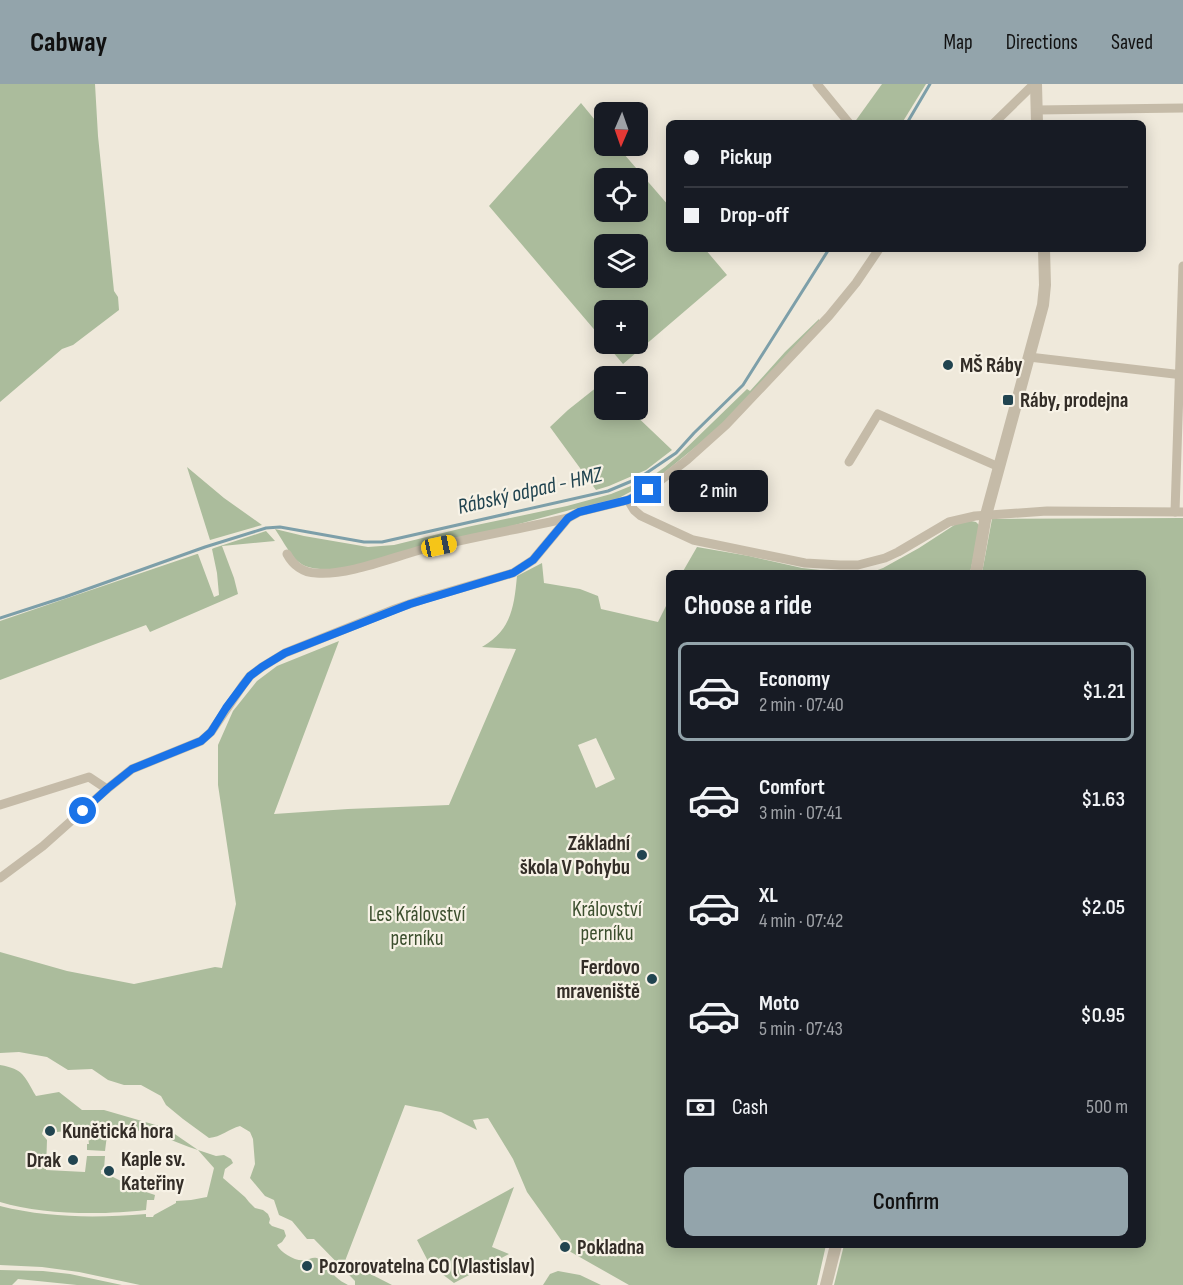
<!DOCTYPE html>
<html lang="en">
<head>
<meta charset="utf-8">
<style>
	:root { --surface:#171b24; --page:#242831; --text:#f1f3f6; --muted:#9ea1a6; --line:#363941; --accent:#93a4ab }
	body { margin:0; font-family:"Sofia Sans Condensed",sans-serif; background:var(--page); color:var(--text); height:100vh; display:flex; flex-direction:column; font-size:22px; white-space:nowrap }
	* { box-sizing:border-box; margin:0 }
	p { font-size:20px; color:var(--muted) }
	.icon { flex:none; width:33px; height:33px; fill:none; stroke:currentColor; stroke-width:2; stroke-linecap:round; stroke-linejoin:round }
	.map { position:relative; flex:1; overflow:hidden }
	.details { position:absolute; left:666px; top:486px; width:480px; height:678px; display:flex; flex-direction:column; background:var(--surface); border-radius:9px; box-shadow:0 3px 15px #0003 }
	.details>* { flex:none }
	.top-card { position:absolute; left:666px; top:36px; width:480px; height:132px; border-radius:9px; box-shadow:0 3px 15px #0003; display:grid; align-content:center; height:132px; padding:0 18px; background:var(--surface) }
	.needle { width:39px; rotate:182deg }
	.controls { position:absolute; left:594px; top:18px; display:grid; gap:12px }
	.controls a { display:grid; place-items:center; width:54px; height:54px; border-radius:9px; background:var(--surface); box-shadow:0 3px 15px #0003; font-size:30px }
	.end { position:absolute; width:27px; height:27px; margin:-14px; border:8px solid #1a73e8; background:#fff; box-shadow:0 0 0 3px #fff }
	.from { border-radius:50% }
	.bubble { position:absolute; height:42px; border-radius:9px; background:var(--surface); box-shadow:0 3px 15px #0003; font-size:20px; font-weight:600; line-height:42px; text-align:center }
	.car { position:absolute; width:18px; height:36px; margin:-18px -9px; border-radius:8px; box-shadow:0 0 4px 2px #0007; background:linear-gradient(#f5c518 24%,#345 0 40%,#f5c518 0 76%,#345 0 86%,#f5c518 0) }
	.top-card b { display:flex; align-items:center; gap:21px; height:57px; font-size:22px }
	.top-card b+b { border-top:2px solid var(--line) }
	.top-card i { width:15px; height:15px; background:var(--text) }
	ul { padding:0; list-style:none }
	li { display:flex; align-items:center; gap:18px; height:99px; margin:0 12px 9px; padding:0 6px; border:3px solid transparent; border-radius:9px }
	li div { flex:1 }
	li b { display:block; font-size:22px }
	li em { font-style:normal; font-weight:600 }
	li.current { border-color:var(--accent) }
	li>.icon { width:54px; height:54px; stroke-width:1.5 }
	h2 { padding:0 18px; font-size:27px; line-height:72px }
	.pay { display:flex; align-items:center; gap:15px; height:66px; padding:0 18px; font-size:22px }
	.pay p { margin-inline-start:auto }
	.cta { display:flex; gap:12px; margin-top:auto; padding:12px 18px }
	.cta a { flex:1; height:69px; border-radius:9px; background:var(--accent); color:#111; font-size:24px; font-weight:600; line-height:69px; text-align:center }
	header { display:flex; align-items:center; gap:36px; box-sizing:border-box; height:84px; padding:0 30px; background:var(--accent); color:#111 }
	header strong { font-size:28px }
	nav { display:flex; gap:33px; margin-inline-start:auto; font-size:21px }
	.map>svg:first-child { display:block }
	.green { fill:#abbc9c; fill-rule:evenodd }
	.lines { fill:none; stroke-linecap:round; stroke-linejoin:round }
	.stream { stroke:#7d9fa9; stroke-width:3 }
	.minor { stroke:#c5bba8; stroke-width:9 }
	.tertiary { stroke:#c5bba8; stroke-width:12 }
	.route { stroke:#1a73e8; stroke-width:8 }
	.poi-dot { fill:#214450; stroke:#f7f2e6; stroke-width:2 }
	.labels { text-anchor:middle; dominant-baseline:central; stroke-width:4.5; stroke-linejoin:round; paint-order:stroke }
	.poi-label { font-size:21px; font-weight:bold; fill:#332d27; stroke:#f7f2e6; text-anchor:start }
	.park-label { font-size:21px; fill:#3c4f2e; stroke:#f7f2e6 }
	.water-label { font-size:22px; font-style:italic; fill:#214450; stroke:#f7f2e6 }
</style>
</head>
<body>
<header>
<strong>Cabway</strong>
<nav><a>Map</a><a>Directions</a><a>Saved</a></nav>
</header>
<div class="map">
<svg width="1183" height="1201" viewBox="0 0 1183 1201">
	<rect width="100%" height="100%" fill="#efe9db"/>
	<g class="green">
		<path d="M0,0h95l3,52 16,155 4,6 1,13 -46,35 -11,4 -62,53z"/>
		<path d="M882,0h44l-24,39h-48z"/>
		<path d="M581,19l23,28v15h13l52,60v43h36l22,26 -104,89 -17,-20h32v-34h-34v31l-115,-135zM604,94h34v34h-34zM604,160h34v34h-34z"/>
		<path d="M819,235v3l-99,105 -60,49 -43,23 -47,11 -84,23 -146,36c-44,2 -43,-6 -65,-40l29,7 64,11 26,-2 73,-18 100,-21 44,-12 37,-15 17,-12 13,-11 69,-67 3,2 35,-39z"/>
		<path d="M602,299l2,3v24h26l42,40 -26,20 -37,16 -13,4 -46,-63 18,-17z"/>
		<path d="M187,383l37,31 38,27 -52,15z"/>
		<path d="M1183,434v767h-349l10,-40h299v-672h-161l10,-54z"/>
		<path d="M971,437l5,1 4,4 -10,47h-288l15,-26 52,9 53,12 36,4h27l10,-1 8,-3 36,-20 37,-24z"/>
		<path d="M266,447l9,10 -53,5 12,32 4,16 -88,38 -4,-7 -146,55v-59l197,-67h1l16,43 5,-2 -2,-22 -5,-24 2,-1z"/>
		<path d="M542,479l2,20 36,6 18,7 3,13 57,13 11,-22v645h157l-9,40h-188l-60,-34 -42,-59 -14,-33 -25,-41 -15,2 4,10 -36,-18 -36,-7 -60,156 47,24h-37v-4l-41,-42h-7l-15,-18 -13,-6 -5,-15 -9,-4 -15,-18 5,-14 -2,-25 -3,-7 -10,-6c-11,3 -19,11 -31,12l-26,-19 -17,-14 -5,-9 -20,-11h-17l-16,-5 -16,-11 -24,1 -21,-13 -28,-5 -19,1v-101l67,19 67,13 81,-17 7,1 14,-64 -18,-119v-40l15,-34 24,-30 20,-15 62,-25 -65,173 74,-5 101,-4 67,-156 -34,-2c29,-17 32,-39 35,-71zM596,654l19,41 -19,9 -18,-43z"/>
		<path d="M0,981c24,4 24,11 36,31l23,-4 23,18h22l62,18 32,22 18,6 8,-1 7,4 2,4 -8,6 -2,9 22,19 4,5 6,6 8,2 5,4 2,5 -1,4 3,3 12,4 2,6 -4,6 -5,3c4,8 19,17 28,15 5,-1 9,-4 14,-1 8,4 11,13 17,18 3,3 8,6 12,8h-208l-61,-13 -37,-5 -42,-2v-59c48,12 97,12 146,8v3h7l1,-2 22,-12v-2l15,-1 16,-3 7,-29 -16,-18 -9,-3 -23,-9 -31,-8 -27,-3 -3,24 -18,-1v-6h2l-2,-16 -7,1v-2l-5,1v2l-18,2 -4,-5c-6,-2 -10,1 -11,7l5,6 -1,30 39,2 2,-16h18l-1,13 -3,1v4l10,2 26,13 18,6 -1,5h-7l-1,10c-42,5 -105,5 -146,-8z"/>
		<path d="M514,1103l-22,60 17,7 -55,29 -24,-18 -13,-25z"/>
		<path d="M0,1186l43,1 27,3 52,11h-45l-59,-6 -6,6h-12z"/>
		<path d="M558,1187l22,4 21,10h-58l7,-11z"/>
	</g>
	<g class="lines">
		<g class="stream">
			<path d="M907,39l23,-39"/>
			<path d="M0,534l65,-21 140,-50 61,-19 14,-1 84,15h18l226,-51 31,-13 37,-25 18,-20 49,-48 86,-136"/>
		</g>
		<g class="minor">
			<path d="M817,0l32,39"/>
			<path d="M1037,26l146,-2"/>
			<path d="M994,39l40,-39"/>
			<path d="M1029,273l154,18"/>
			<path d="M849,378l29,-48 121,53"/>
			<path d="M628,416l6,10 7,6 52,24 112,23 35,2h18l27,-7 13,-6 51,-30 26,-6 72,-5 136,1"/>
			<path d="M1175,428l8,-246"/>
			<path d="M287,470c6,11 16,19 29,19 31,3 77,-16 108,-24 48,-12 96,-20 144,-31l11,-6 49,-12 20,-10 39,-30 39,-35 103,-109 27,-33 23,-34"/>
			<path d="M0,721l89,-28 18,12"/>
			<path d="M0,794l43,-32 64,-57 25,-20 69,-28 10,-9 32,-47 7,-9 12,-9 23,-14 110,-44 29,-10 89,-26 20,-13 35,-42"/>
		</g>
		<g class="tertiary">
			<path d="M1036,0l1,39"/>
			<path d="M976,489l10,-58 57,-210 2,-20 -1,-36"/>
			<path d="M826,1201l10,-40"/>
		</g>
	</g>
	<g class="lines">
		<path class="route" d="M83,727l24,-22 25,-20 69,-28 10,-9 15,-24 24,-32 12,-9 23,-14 125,-49 103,-31 20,-13 35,-42 11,-6 49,-12 20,-10"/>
	</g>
	<g class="poi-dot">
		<circle cx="948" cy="281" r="6"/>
		<rect x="1002" y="310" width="12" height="12" rx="3"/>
		<circle cx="642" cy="771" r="6"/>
		<circle cx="652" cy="895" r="6"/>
		<circle cx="50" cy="1047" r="6"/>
		<circle cx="73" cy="1076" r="6"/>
		<circle cx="109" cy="1087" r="6"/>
		<circle cx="565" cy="1163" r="6"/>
		<circle cx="307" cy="1182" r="6"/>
	</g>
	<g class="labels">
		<g class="poi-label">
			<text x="960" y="281">MŠ Ráby</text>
			<text x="1020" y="316">Ráby, prodejna</text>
			<text x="630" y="759" text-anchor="end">Základní<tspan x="630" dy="24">škola V Pohybu</tspan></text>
			<text x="640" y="883" text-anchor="end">Ferdovo<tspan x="640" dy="24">mraveniště</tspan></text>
			<text x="62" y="1047">Kunětická hora</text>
			<text x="121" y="1075">Kaple sv.<tspan x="121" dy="24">Kateřiny</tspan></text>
			<text x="61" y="1076" text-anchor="end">Drak</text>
			<text x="577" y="1163">Pokladna</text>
			<text x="319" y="1182">Pozorovatelna CO (Vlastislav)</text>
		</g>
		<g class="park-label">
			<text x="607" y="825">Království<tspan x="607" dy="24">perníku</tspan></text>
			<text x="417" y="830">Les Království<tspan x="417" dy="24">perníku</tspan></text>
		</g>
		<g class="water-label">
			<text transform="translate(530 407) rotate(-13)">Rábský odpad - HMZ</text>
		</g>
	</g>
</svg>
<div class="controls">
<a><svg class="needle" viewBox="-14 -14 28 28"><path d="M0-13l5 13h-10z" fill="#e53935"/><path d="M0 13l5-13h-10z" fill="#9ea1a6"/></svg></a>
<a><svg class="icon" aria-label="locate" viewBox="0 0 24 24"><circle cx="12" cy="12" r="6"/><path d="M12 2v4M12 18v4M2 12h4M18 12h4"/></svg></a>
<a><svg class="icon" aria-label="layers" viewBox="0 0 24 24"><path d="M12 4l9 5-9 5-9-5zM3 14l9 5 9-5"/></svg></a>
<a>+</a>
<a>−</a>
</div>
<i class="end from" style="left:83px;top:727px"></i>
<i class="end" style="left:648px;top:406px"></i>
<div class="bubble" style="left:669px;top:386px;width:99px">2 min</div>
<i class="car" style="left:439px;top:462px;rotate:78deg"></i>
<div class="top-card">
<b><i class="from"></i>Pickup</b>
<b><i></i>Drop-off</b>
</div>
<section class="details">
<h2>Choose a ride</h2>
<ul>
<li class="current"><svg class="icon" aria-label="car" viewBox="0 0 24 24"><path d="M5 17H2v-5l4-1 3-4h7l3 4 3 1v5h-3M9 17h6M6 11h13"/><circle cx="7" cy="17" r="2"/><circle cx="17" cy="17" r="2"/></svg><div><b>Economy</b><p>2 min · 07:40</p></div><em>$1.21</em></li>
<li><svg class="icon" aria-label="car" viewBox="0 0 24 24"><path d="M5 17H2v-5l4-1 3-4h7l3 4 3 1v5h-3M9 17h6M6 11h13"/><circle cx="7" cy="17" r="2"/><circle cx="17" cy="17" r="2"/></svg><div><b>Comfort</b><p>3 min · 07:41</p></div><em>$1.63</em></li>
<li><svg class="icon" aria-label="car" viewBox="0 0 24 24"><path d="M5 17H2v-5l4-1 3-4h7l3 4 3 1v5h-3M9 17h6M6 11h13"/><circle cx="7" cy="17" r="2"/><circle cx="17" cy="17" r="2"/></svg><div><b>XL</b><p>4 min · 07:42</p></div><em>$2.05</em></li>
<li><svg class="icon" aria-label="car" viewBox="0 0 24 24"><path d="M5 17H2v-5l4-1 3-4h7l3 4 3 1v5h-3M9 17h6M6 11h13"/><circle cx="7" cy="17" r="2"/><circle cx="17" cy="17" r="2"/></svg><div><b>Moto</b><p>5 min · 07:43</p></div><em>$0.95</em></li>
</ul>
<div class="pay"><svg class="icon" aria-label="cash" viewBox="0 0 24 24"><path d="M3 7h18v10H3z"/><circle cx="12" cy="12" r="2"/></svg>Cash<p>500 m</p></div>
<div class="cta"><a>Confirm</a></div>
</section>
</div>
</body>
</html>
